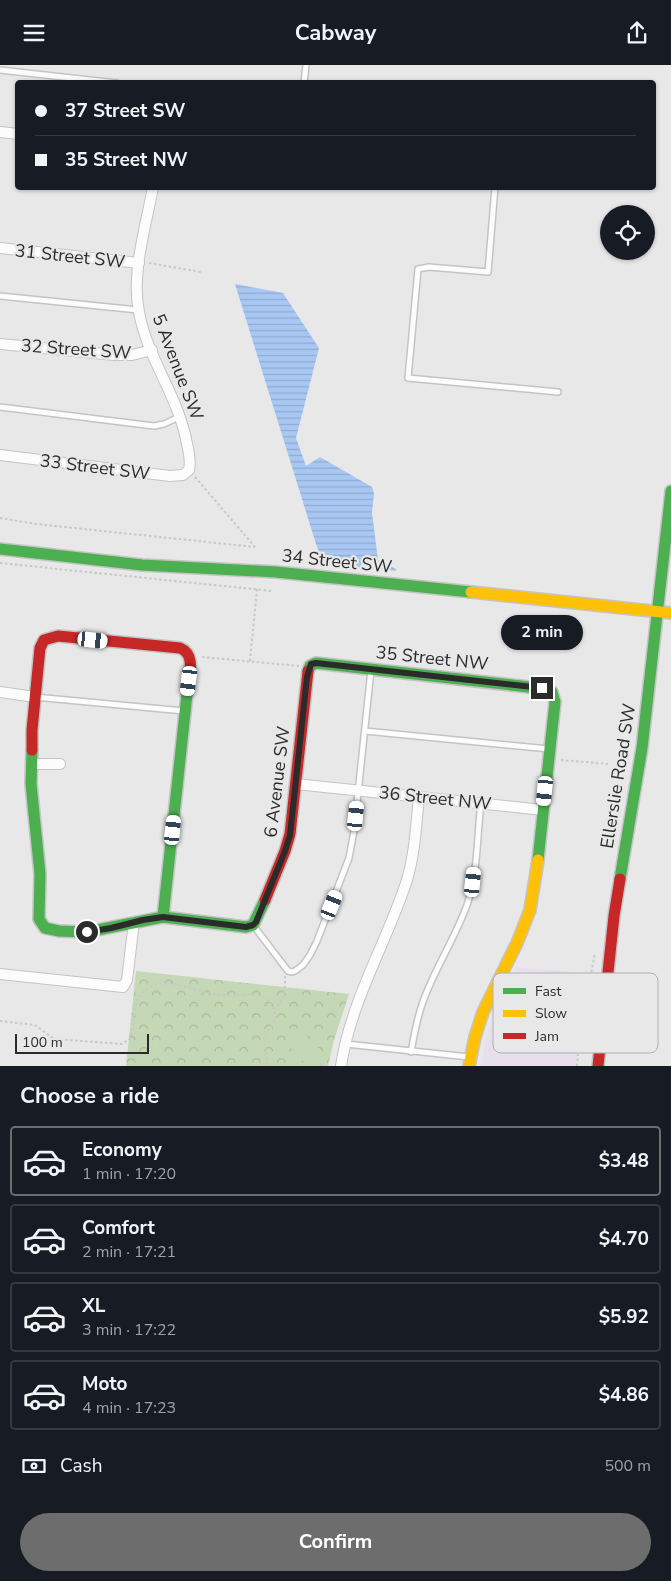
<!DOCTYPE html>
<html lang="en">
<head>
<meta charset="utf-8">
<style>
	:root { --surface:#171b24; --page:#242831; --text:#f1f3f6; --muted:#9ea1a6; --line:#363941; --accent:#6d6d6e }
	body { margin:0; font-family:"Nunito Sans",sans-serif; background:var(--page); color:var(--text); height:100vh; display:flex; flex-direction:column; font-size:19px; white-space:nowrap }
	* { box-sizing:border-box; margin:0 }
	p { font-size:16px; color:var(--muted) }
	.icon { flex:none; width:28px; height:28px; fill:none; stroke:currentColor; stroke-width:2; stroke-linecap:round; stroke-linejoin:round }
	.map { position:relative; height:1001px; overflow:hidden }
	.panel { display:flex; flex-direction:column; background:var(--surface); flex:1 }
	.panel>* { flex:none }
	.guide { position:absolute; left:15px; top:15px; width:641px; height:110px; border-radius:5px; box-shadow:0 1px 4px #0004; display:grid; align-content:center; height:110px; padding:0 20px; background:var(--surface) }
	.buttons { position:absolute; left:600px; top:140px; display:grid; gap:10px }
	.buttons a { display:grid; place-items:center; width:55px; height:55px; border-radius:50%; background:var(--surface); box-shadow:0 1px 4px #0004; font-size:25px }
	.scale { position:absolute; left:15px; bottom:12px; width:134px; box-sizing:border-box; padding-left:5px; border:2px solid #2b2b2c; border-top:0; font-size:14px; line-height:18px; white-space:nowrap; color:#2b2b2c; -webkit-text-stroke:4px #e8e8e9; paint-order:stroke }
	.end { position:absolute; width:22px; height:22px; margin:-11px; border:6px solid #2b2b2c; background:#fff; box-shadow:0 0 0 2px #fff }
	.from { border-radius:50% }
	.bubble { position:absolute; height:35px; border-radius:18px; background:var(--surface); box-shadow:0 1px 4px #0004; font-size:16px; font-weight:700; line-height:35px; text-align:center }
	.car { position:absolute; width:15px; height:30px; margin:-15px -8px; border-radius:6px; box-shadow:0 0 4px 1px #0007; background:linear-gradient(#fff 24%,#345 0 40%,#fff 0 76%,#345 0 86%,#fff 0) }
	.guide b { display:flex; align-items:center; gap:18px; height:48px; font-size:19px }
	.guide b+b { border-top:1px solid var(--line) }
	.guide i { width:12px; height:12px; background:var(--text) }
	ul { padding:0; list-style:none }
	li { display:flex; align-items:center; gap:15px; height:70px; margin:0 10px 8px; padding:0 10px; border:2px solid var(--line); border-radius:5px }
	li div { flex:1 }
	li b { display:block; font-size:19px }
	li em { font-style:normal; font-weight:700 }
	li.active { border-color:var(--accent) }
	li>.icon { width:45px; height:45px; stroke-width:1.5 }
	h2 { padding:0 20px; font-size:22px; line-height:60px }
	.pay { display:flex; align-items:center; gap:12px; height:55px; padding:0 20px; font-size:19px }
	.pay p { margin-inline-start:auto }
	.button { display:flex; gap:10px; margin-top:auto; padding:10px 20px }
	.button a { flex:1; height:58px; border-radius:30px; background:var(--accent); color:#fff; font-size:20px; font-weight:700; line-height:58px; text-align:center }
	header { display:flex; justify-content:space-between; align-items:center; height:65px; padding:0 20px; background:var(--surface); font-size:22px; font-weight:700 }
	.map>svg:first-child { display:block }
	.commercial { fill:#e7dfeb }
	.park { fill:url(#park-crowns) }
	.garden { fill:#c5d8b5 }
	.water { fill:url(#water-rules) }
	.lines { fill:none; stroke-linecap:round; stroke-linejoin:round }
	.lane-casing { stroke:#c4c4c5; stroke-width:8 }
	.street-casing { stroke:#c4c4c5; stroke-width:12 }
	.fast-casing { stroke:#c4c4c5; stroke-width:14 }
	.slow-casing { stroke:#c4c4c5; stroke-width:14 }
	.jam-casing { stroke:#c4c4c5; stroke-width:14 }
	.path { stroke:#c8c8c8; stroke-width:2; stroke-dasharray:2.5 2.5; stroke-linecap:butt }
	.lane { stroke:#fcfcfc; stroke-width:5 }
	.street { stroke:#fcfcfc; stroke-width:10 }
	.fast { stroke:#4caf50; stroke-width:11 }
	.slow { stroke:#ffc107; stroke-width:11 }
	.jam { stroke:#c62828; stroke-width:11 }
	.route { stroke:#2b2b2c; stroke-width:6 }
	.labels { text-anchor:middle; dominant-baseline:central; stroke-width:4.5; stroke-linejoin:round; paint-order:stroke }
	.street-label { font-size:18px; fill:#2b2b2c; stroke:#e8e8e9 }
	.key { fill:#e8e8e9; stroke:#afafb0; stroke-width:1 }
	.key-label { font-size:14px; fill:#2b2b2c }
</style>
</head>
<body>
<header><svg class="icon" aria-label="menu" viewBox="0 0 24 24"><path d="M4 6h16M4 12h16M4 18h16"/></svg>Cabway<svg class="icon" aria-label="share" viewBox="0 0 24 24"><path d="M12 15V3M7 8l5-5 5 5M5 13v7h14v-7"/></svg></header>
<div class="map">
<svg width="671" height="1001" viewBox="0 0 671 1001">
	<defs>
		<pattern id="park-crowns" width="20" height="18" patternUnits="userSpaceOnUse" patternTransform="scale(1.25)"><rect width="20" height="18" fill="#c5d8b5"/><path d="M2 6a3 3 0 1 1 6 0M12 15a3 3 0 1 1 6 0" fill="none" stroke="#a9ba9c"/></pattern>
		<pattern id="water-rules" width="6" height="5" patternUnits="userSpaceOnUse" patternTransform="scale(1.25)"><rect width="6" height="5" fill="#a8c7f2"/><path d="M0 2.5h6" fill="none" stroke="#91abd0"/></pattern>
	</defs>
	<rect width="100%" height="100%" fill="#e8e8e9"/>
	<path class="commercial" d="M516,902l69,6 -9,93h-95l5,-27 5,-16 24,-51z"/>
	<path class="park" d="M136,906l213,23 -15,46 -6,26h-202z"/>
	<path class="garden" d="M303,967l24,25 -9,9h-10l-19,-20z"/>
	<path class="water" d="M235,219l48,9 36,55 -23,90 10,28 14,-9 52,30 2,6 -2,20 6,47 18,9v2l-68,-7 -8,-10 -4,-10z"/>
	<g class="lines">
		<defs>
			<g id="lane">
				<path d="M0,5l117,13"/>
				<path d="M304,18l2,-18"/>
				<path d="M495,122l-7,85 -59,-5 -11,2 -10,109 150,14"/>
				<path d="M0,231l138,14"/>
				<path d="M0,342l154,19 10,-2 17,-8"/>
				<path d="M35,632l149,14"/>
				<path d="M365,666l184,18"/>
				<path d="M253,860l35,46 4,1 3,-1 8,-6 7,-10 7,-14 32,-83 5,-27 17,-161"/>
				<path d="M346,979l123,13"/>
				<path d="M411,987c4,-22 8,-43 17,-63 12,-29 30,-57 40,-87 10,-31 9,-67 13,-99"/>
			</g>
			<g id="street">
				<path d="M0,67l18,2"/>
				<path d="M0,183l139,15"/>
				<path d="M0,279l115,11h17l20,-5"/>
				<path d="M0,390l170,21 13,-1 6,-5c2,-9 0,-18 -2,-26 -8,-47 -40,-86 -48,-132 -8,-39 7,-86 14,-125"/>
				<path d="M0,627l35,5"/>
				<path d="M31,699h29"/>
				<path d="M296,719l247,26"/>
				<path d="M0,909l123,13 4,-7 7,-58"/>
				<path d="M341,1001c10,-66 46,-124 66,-186 8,-27 9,-55 12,-83"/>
			</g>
			<g id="fast">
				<path d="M0,484l142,16 134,7 195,20"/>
				<path d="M308,606l2,-5 6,-3 231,26 5,3 3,10 -17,158"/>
				<path d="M32,685l-1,34 9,90 -1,45 6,9 14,3 28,1 76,-15 83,10 7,-2 12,-25"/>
				<path d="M620,814l22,-131 29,-257"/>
				<path d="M163,852l25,-232"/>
			</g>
			<g id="slow">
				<path d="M471,527l200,21"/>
				<path d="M469,1001l6,-29 8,-25 34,-69 13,-33 8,-50"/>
			</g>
			<g id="jam">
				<path d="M32,685v-20l8,-82 4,-8 14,-4 122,12c15,6 10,24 8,37"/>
				<path d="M265,835l20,-49 5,-17 18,-163"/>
				<path d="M598,1001l16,-150 6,-37"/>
			</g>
		</defs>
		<use href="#lane" class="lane-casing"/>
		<use href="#street" class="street-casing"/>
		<use href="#fast" class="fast-casing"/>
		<use href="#slow" class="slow-casing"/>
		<use href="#jam" class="jam-casing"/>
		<g class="path">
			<path d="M149,198l52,9"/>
			<path d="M195,412l60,70"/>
			<path d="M0,453l36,6 219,23"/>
			<path d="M0,498l272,28"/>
			<path d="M202,592l97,9"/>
			<path d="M250,596l7,-72"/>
			<path d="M561,695l47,4"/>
			<path d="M273,944c13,-7 12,-19 12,-33"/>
			<path d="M0,956l35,4 19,14 68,5 9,-6 5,-36 3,-4 4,-6 13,-8 15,-1 42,11 19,2 20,-2 12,3 8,8 4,10 -1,7 -11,14 4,30"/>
			<path d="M320,999l3,2"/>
			<path d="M577,1001l3,-35 15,-78"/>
		</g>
		<use href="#lane" class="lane"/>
		<use href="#street" class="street"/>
		<use href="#fast" class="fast"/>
		<use href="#slow" class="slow"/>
		<use href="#jam" class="jam"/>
	</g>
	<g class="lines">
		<path class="route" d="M87,867l24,-4 32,-8 20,-3 83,10 7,-2 3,-3 29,-71 5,-16 17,-158 4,-13 5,-1 226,25"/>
	</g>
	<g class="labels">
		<g class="street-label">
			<text transform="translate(70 191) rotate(6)">31 Street SW</text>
			<text transform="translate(76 284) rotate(4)">32 Street SW</text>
			<text transform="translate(178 302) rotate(69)">5 Avenue SW</text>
			<text transform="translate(95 402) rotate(7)">33 Street SW</text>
			<text transform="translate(337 496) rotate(6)">34 Street SW</text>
			<text transform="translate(432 593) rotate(6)">35 Street NW</text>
			<text transform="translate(618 711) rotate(-81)">Ellerslie Road SW</text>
			<text transform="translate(277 717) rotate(-83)">6 Avenue SW</text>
			<text transform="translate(435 733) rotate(6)">36 Street NW</text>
		</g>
	</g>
	<rect x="493" y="908" width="165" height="80" rx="8" class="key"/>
	<rect x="503" y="923" width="23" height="6" fill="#4caf50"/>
	<rect x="503" y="945" width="23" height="7" fill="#ffc107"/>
	<rect x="503" y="968" width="23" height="6" fill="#c62828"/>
	<g class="key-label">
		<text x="535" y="931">Fast</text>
		<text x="535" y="953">Slow</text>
		<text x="535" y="976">Jam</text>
	</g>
</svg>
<div class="buttons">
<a><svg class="icon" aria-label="locate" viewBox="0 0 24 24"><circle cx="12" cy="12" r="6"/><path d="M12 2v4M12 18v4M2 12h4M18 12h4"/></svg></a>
</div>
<div class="scale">100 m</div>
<i class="end from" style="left:87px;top:867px"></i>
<i class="end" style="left:542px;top:623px"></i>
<div class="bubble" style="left:501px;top:550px;width:82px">2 min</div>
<i class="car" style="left:93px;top:575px;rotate:96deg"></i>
<i class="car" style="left:189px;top:616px;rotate:187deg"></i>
<i class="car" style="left:545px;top:726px;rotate:186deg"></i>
<i class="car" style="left:356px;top:751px;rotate:6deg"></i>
<i class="car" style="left:173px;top:765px;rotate:6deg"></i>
<i class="car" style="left:473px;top:817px;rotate:6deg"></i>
<i class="car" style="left:332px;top:840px;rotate:22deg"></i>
<div class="guide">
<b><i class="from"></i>37 Street SW</b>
<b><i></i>35 Street NW</b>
</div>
</div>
<section class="panel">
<h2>Choose a ride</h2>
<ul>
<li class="active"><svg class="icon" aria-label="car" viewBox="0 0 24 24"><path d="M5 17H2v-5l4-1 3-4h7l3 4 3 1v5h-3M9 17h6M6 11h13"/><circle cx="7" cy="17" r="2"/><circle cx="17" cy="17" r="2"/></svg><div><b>Economy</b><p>1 min · 17:20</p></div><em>$3.48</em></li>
<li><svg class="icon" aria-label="car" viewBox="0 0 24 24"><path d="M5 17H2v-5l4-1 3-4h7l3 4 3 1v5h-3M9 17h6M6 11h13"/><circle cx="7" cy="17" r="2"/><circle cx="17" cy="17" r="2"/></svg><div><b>Comfort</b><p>2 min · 17:21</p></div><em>$4.70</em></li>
<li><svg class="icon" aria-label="car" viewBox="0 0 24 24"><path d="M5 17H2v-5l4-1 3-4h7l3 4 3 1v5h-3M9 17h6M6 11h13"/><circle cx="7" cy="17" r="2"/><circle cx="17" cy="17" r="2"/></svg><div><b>XL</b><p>3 min · 17:22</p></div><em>$5.92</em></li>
<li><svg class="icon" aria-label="car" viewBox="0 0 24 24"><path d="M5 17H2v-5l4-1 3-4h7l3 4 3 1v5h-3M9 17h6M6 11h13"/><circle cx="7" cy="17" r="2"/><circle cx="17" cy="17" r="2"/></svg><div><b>Moto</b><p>4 min · 17:23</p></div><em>$4.86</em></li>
</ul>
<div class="pay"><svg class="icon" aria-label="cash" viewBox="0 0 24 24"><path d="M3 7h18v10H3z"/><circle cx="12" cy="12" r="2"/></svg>Cash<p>500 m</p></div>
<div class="button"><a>Confirm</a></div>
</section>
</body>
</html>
